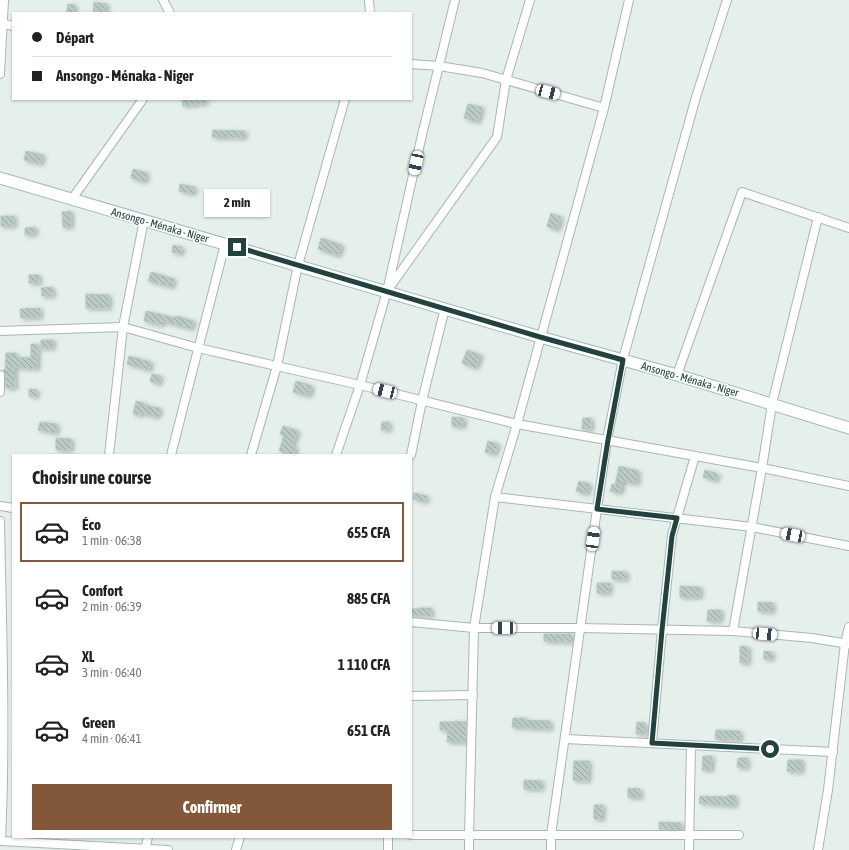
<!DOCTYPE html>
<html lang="fr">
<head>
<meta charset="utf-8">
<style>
	:root { --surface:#fff; --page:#f2f2f2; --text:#222; --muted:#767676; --line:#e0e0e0; --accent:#83573a }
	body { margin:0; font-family:"Asap Condensed",sans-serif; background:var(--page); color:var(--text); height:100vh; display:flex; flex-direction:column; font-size:15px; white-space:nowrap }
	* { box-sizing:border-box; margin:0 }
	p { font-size:13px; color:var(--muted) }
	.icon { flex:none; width:22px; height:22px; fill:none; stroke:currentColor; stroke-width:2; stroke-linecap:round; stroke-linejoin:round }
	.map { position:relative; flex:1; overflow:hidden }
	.details { position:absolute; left:12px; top:454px; width:400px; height:384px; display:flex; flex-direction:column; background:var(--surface); border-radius:0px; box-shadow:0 1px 3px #0004 }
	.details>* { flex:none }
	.guide { position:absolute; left:12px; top:12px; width:400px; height:88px; border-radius:0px; box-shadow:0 1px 3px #0004; display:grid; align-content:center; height:88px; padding:0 20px; background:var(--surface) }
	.end { position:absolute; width:18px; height:18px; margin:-9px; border:5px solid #22423e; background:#fff; box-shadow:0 0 0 2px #fff }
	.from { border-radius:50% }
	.bubble { position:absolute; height:28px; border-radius:0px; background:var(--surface); box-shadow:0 1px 3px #0004; font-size:13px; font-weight:700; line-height:28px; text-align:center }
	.car { position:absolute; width:12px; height:24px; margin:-12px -6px; border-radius:5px; box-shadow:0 0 3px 1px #0007; background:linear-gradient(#fff 24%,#345 0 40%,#fff 0 76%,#345 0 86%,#fff 0) }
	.guide b { display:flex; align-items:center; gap:14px; height:38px; font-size:15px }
	.guide b+b { border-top:1px solid var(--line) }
	.guide i { width:10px; height:10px; background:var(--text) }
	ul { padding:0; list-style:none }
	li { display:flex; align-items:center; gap:12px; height:60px; margin:0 8px 6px; padding:0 12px; border:2px solid transparent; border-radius:0px }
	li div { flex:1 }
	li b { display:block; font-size:15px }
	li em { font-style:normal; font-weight:700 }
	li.selected { border-color:var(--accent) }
	li>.icon { width:36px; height:36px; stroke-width:1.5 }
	h2 { padding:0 20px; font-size:18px; line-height:48px }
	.primary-button { display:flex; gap:8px; margin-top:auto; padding:8px 20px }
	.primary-button a { flex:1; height:46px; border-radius:0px; background:var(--accent); color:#fff; font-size:16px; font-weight:700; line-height:46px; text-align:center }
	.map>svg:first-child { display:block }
	.building { fill:url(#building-back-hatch); stroke:#b6c9c4; filter:url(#shadow) }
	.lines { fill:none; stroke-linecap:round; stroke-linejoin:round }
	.street-casing { stroke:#a7b8b4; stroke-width:10 }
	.secondary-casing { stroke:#a2bbb6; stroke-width:13 }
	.street { stroke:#fff; stroke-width:8 }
	.secondary { stroke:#fff; stroke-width:11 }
	.route { stroke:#22423e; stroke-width:5 }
	.labels { text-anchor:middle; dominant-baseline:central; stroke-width:3.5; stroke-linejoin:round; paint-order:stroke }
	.street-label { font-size:11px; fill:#22423e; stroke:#f6fbf9 }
</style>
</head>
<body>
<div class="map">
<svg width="849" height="850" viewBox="0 0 849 850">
	<defs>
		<pattern id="building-back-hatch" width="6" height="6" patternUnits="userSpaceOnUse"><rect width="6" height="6" fill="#bacac5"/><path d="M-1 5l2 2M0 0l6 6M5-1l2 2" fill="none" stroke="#97a6a1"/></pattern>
		<filter id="shadow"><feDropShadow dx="2.5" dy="1.5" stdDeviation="2" flood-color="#0004"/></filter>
	</defs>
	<rect width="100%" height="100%" fill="#e5efec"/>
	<g class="building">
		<path d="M94,2l13,2 -2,9 -12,-2z"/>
		<path d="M68,4l7,1 -1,8h-8z"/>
		<path d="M182,99h24v4l-23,3z"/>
		<path d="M468,104l14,3 -4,15 -14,-4z"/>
		<path d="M213,130l32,1 -1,7 -32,-1z"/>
		<path d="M26,151l17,4 -2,9 -17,-4z"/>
		<path d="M133,169l14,4 -2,9 -14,-4z"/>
		<path d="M180,184l15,3 -2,7 -14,-3z"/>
		<path d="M208,190l17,4 -1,7 -18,-4z"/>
		<path d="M71,211v16h-8l-1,-15z"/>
		<path d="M551,213l10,4 -4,13 -10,-4z"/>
		<rect x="1" y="216" width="13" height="10"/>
		<path d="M35,227v7l-10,1v-7z"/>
		<path d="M321,238l21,7 -4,11 -20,-7z"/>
		<path d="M173,245l9,2 -1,7 -9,-2z"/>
		<path d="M151,272l23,7 -2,8 -24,-6z"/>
		<rect x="29" y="275" width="10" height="8"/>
		<path d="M52,287l1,9h-11l-1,-8z"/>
		<path d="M86,294l23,1v13h-23z"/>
		<path d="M40,308v9l-19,1 -1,-9z"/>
		<path d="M146,311l30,7v-2l18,5 -3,8 -28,-8 -1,4 -18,-4z"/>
		<rect x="41" y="340" width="12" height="8"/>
		<path d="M31,344h7l-1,25 -23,-2 1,21h-9l-1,-13 -2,-5h2l1,-17h10v4l15,1z"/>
		<path d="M467,350l14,5 -5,13 -14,-5z"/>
		<path d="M129,356l22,6 -2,8 -22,-6z"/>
		<path d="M152,374l9,2 -2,8 -9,-3z"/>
		<path d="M296,381l16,5 -3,10 -16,-4z"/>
		<path d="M29,389l8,1 -1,7 -7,-1z"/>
		<path d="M136,401l8,2v2l16,3 -2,9 -16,-4 -1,2 -8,-1z"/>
		<path d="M452,417l12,1 -1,9 -11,-1z"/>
		<path d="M583,418h8v11h-9z"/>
		<path d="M40,422l17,2 -1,9 -18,-3z"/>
		<path d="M382,422h7v8h-8z"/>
		<path d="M283,426l15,5 -6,15 4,1 -2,8 -15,-4 5,-16 -4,-1z"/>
		<path d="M56,438l15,1v11h-15z"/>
		<path d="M488,441l10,3 -3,10 -10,-2z"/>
		<path d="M619,466l19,5 -1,13 -14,-3 -3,12 -10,-2 2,-7 3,1z"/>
		<path d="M705,470l13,4 -2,7 -13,-4z"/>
		<path d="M579,481l11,3 -3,10 -11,-3z"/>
		<path d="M414,493l13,3 -1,6 -13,-3z"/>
		<path d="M612,571l14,1v8l-14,-1z"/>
		<path d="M597,583h13l-1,10h-12z"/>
		<path d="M680,586l20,1v10h-20z"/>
		<path d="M758,602l15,1 -1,9 -14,-1z"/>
		<path d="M419,608h12v8l-20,-1v-6h8z"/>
		<path d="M708,610h13l-1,11h-13z"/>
		<path d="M544,634h28l-1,8 -27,-1z"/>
		<path d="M740,646l8,1v16h-8z"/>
		<path d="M764,651l8,1v7h-8z"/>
		<path d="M513,718h13v2l24,1v8l-38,-2z"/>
		<path d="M455,721l11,1v20h-19l1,-12h-8v-8h15z"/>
		<path d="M637,722l8,1v11h-9z"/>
		<path d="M716,730l24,1v9l-25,-1z"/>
		<path d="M703,756h9l-1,14h-9z"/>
		<path d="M738,758h9v10l-10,-1z"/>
		<path d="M788,760h14l-1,12 -14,-1z"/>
		<path d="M574,761h15l-1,20 -15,-1z"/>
		<path d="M524,780l18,1 -1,8h-17z"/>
		<path d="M628,788l12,1v9l-12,-1z"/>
		<path d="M728,795l8,1 -1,10 -36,-3 1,-7 28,1z"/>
		<path d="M594,805h9l-1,14h-8z"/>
		<path d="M659,822l22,1 -1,7 -21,-1z"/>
	</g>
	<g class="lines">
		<defs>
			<g id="street">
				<path d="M163,0l7,13"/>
				<path d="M369,0l1,13"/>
				<path d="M0,23l13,3"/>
				<path d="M411,64l28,2 43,7 122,35"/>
				<path d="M0,74l4,-74"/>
				<path d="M72,199l71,-100"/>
				<path d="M388,287l34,-152 33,-135"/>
				<path d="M0,331l123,-4 75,21 162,37 157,39 245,44 87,18"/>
				<path d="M0,375v17"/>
				<path d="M677,375l65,-183 107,36"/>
				<path d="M109,455l14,-128 21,-107"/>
				<path d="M171,455l54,-211"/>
				<path d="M251,455l26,-89 21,-101 47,-166"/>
				<path d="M336,455l24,-70 27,-94 110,-154 9,-57 24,-80"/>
				<path d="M411,455l11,-54 23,-93"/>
				<path d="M495,497l257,30 97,19"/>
				<path d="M0,506l13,2"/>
				<path d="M0,521c2,107 6,213 1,320l-1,-1"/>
				<path d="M411,622l63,6h106l153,3 79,7 37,6"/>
				<path d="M733,631l29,-163 10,-64 46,-187"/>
				<path d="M411,696l62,-1"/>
				<path d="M565,739l268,13"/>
				<path d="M652,743l10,-113 10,-95 23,-79"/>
				<path d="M411,835h328"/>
				<path d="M388,837v13"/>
				<path d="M1,841l167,9"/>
				<path d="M145,850l3,-13"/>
				<path d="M236,850l4,-13"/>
				<path d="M469,850v-15l5,-207 21,-131 22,-73 87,-316 25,-108"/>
				<path d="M551,850v-15l46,-326 10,-69 16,-81 73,-262 31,-97"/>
				<path d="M689,850l2,-105"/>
				<path d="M818,850l10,-60 17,-147 4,-16"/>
			</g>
			<path id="secondary" d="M0,178l540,159 137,38 172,53"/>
		</defs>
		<use href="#street" class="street-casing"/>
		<use href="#secondary" class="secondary-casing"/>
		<use href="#street" class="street"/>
		<use href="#secondary" class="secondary"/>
	</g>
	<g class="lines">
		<path class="route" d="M237,247l303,90 83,23 -15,80 -11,69 80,9 -5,18 -10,94 -10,113 118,6"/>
	</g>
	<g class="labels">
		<g class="street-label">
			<text transform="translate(160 225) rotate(16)">Ansongo - Ménaka - Niger</text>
			<text transform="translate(690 379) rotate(16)">Ansongo - Ménaka - Niger</text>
		</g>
	</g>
</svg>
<i class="end from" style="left:770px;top:749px"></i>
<i class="end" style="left:237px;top:247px"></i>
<div class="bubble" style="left:204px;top:189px;width:66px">2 min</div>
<i class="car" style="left:548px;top:92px;rotate:105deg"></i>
<i class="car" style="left:416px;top:163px;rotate:192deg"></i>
<i class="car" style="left:385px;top:391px;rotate:284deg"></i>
<i class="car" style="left:793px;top:535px;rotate:281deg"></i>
<i class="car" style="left:593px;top:539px;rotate:8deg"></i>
<i class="car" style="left:504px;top:628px;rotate:270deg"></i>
<i class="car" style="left:765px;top:634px;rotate:95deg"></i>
<div class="guide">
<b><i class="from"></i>Départ</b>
<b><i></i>Ansongo - Ménaka - Niger</b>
</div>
<section class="details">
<h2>Choisir une course</h2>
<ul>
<li class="selected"><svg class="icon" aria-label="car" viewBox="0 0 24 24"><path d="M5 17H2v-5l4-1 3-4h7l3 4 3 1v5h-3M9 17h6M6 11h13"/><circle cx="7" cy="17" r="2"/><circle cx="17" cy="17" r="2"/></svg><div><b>Éco</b><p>1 min · 06:38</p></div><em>655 CFA</em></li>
<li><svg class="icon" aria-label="car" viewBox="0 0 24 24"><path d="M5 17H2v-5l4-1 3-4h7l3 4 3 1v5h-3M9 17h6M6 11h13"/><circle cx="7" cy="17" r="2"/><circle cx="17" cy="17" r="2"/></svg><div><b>Confort</b><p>2 min · 06:39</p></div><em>885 CFA</em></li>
<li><svg class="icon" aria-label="car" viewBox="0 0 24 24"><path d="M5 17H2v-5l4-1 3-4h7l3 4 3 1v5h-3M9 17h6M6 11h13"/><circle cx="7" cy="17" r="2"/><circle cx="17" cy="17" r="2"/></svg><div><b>XL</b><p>3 min · 06:40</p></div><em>1 110 CFA</em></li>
<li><svg class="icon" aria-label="car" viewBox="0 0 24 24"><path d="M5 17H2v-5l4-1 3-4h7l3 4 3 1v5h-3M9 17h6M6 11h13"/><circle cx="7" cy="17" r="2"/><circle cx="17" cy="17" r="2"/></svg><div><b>Green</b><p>4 min · 06:41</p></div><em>651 CFA</em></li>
</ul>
<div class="primary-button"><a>Confirmer</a></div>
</section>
</div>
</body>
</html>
